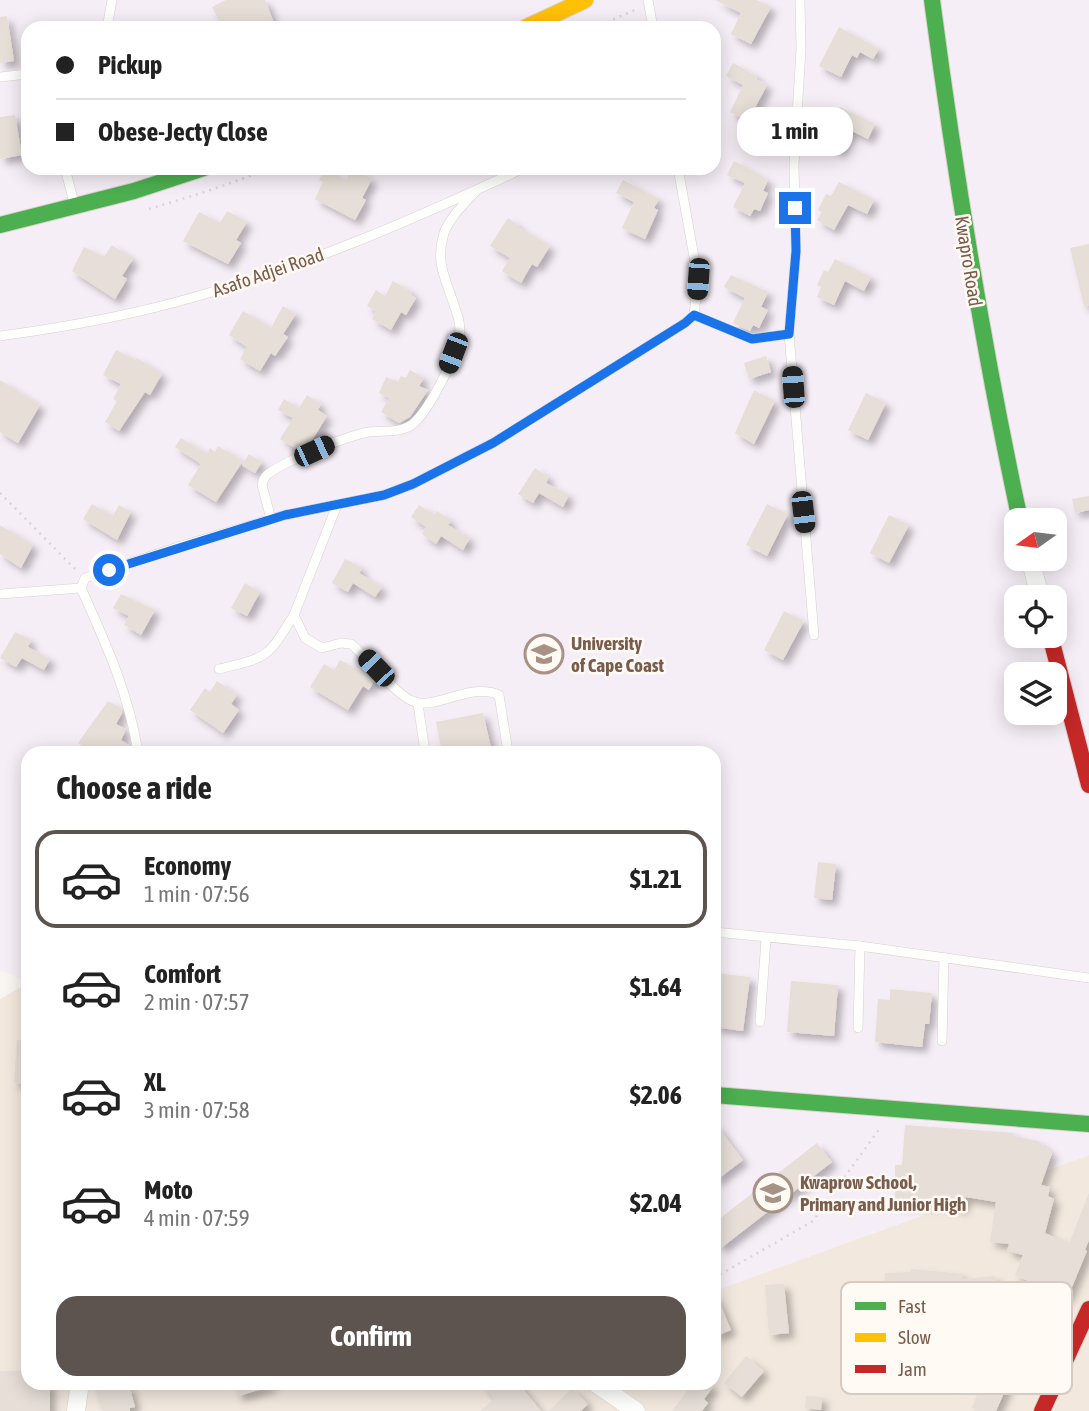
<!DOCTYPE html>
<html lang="en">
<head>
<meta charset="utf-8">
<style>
	:root { --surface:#fff; --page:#f2f2f2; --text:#222; --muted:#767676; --line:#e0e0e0; --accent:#5d544f }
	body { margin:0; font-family:"Asap Condensed",sans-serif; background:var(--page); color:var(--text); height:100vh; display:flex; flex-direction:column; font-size:26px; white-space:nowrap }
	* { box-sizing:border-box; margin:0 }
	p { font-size:23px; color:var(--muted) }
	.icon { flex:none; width:38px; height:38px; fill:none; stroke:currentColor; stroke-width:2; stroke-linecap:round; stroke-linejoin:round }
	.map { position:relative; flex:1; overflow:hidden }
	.drawer { position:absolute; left:21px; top:746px; width:700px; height:644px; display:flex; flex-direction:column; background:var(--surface); border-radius:21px; box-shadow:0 4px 18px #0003 }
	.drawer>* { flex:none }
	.banner { position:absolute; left:21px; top:21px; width:700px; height:154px; border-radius:21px; box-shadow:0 4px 18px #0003; display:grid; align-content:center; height:154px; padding:0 35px; background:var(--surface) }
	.needle { width:46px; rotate:256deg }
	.tools { position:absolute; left:1004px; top:508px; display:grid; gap:14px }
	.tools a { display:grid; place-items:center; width:63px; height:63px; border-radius:14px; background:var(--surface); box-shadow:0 4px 18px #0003; font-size:35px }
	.end { position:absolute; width:32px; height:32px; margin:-16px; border:9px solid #1a73e8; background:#fff; box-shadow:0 0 0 4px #fff }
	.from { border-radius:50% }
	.bubble { position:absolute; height:49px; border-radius:21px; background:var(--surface); box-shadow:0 4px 18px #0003; font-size:23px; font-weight:700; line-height:49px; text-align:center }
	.car { position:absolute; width:21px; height:42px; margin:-21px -10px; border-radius:9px; box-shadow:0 0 5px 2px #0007; background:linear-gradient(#222 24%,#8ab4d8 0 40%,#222 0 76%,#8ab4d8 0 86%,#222 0) }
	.banner b { display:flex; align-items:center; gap:24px; height:66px; font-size:26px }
	.banner b+b { border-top:2px solid var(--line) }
	.banner i { width:18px; height:18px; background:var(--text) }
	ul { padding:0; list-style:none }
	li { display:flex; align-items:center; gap:21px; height:98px; margin:0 14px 10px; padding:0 21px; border:4px solid transparent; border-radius:21px }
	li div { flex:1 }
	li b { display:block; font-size:26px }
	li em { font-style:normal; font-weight:700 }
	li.current { border-color:var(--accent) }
	li>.icon { width:63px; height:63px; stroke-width:1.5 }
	h2 { padding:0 35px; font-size:32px; line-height:84px }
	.action { display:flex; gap:14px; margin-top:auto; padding:14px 35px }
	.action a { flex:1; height:80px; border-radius:21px; background:var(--accent); color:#fff; font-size:28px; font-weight:700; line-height:80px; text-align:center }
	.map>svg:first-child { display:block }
	.residential { fill:#f2e8de }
	.education { fill:#f6eef6; fill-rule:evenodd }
	.building { fill:#e6ded7; filter:url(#shadow) }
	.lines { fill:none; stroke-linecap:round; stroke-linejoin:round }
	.lane-casing { stroke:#d7d1cb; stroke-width:10 }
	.street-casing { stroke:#d7d1cb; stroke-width:19 }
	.fast-casing { stroke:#d9d2cb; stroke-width:18 }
	.slow-casing { stroke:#d9d2cb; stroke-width:18 }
	.jam-casing { stroke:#d9d2cb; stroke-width:18 }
	.path { stroke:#dcd5d0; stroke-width:2.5; stroke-dasharray:2 5; stroke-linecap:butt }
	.lane { stroke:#fefefd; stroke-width:9 }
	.street { stroke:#fefefd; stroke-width:18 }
	.fast { stroke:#4caf50; stroke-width:16 }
	.slow { stroke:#ffc107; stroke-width:16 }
	.jam { stroke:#c62828; stroke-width:16 }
	.route { stroke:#1a73e8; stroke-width:9 }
	.labels { text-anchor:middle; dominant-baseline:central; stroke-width:5; stroke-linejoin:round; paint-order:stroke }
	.street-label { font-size:19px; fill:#7a5c4d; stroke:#fffaf3 }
	.poi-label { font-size:19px; font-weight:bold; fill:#7a5c4d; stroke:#fffaf3; text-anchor:start }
	.key { fill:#fffaf3; stroke:#d7cbc1; stroke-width:2 }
	.key-label { font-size:19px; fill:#7a5c4d }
</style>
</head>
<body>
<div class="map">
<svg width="1089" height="1411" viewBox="0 0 1089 1411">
	<defs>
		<filter id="shadow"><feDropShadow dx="5.5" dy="5.5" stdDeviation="3.5" flood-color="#0004"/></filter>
	</defs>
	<rect width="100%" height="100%" fill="#f9f5f0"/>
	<path class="residential" d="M28,983v399h686v-91l375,-136v256h-1089v-412z"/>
	<path class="education" d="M0,0h1089v1155l-375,136v-539h-686v230l-28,-12zM28,28h686v140h-686zM1017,520h38v38h-38zM1017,597h38v38h-38zM1017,674h38v38h-38z"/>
	<g class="building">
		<path d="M226,0h39l11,28h-53l-11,-21z"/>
		<path d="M715,0h42l14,7 -20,37 -20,-10 10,-21z"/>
		<path d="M7,16l7,45 -14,2v-46z"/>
		<path d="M839,27l40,22 -6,10 -13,-7 -3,6 -5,-3 -11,22 -22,-11z"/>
		<path d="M733,63l24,13 -1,3 11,6 -19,36 -18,-9 13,-27 -17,-9z"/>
		<path d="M840,107l35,17 -7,15 -16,-8 -12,21 -18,-10z"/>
		<path d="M15,115l7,40 -22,4v-42z"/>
		<path d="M734,161l34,19 -5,11 5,2 -8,18 -6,-2 -4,7 -17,-9 12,-24 -18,-8z"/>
		<path d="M325,168l21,12 6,-12 20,11 -10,19 4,2 -11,20 -40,-21 8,-17 -4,-2z"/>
		<path d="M623,180l36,19 -5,9 4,2 -13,29 -23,-11 12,-26 -18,-9z"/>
		<path d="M839,182l35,18 -7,14 -19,-9 -14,25 -17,-10 5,-8 -4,-2 8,-16 5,2z"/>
		<path d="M227,211l20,11 -11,18 5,3 -13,21 -45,-23 16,-29 21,11z"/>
		<path d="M508,218l11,8 -1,1 32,19 -13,21 -5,-3 -11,19 -19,-12 8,-13 -20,-12z"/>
		<path d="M1089,244v61l-5,1 -14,-58z"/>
		<path d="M112,245l21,14 -11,17 5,3 -12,20 -43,-28 12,-24 20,10z"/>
		<path d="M835,259l36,18 -7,14 -19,-10 -11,24 -17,-8 4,-10 -4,-2 7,-15 4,2z"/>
		<path d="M731,275l37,17 -7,15 7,3 -9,18 -6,-3 -3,6 -17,-8 12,-25 -21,-11z"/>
		<path d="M393,281l19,11 -1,3 5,3 -10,17 -5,-3 -10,18 -19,-11 4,-8 -9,-5 9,-16 9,6z"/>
		<path d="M283,306l13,8 -13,20 5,3 -13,19 -4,-3 -11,18 -20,-12 7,-12 -18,-12 14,-24 28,17z"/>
		<path d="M116,350l20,10 1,-2 25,16 -12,21 -5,-3 -26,39 -14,-9 12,-21 -4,-2 8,-15 -18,-9z"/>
		<path d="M766,356l5,16 -22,7 -5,-16z"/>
		<path d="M410,370l14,8 -5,8 9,4 -18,27 -11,6 -18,-11 8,-14 -10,-5 7,-16 12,5 3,-6 5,2z"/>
		<path d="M0,380l40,25 -22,38 -18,-11z"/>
		<path d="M754,390l21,11 -21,43 -19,-11z"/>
		<path d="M866,393l20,10 -18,37 -20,-10z"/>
		<path d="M307,395l14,9 -3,6 9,6 -18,29 -11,5 -18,-11 13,-21 -15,-8 6,-11 15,9z"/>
		<path d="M181,438l26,16 3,-6 5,4 3,-6 25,15 -27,41 -28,-17 13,-21 -26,-17z"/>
		<path d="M249,454l13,8 -7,11 -13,-8z"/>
		<path d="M535,468l14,9 -3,6 23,12 -6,12 -24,-14 -6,10 -15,-9z"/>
		<path d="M1089,496v14l-14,3 -3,-14z"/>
		<path d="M92,504l21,12 6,-11 12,7 -14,28 -34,-21z"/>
		<path d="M767,504l21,10 -21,42 -21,-11z"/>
		<path d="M419,505l16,10 2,-4 14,10 -3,4 22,13 -7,12 -22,-14 -5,8 -14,-10 4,-7 -15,-10z"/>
		<path d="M889,515l20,10 -20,38 -19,-10z"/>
		<path d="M0,525l33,20 -12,23 -21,-14z"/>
		<path d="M345,559l17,9 -3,5 23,14 -7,10 -22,-14 -5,9 -16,-9z"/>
		<path d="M245,583l15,9 -13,24 -16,-8z"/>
		<path d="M121,594l34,16 -14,25 -17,-10 5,-9 -16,-8z"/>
		<path d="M784,611l20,10 -21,39 -19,-10z"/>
		<path d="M15,632l16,8 -3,7 22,12 -6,11 -22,-12 -6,9 -16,-9z"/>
		<path d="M340,660l35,19 -6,11 -6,-4 -15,24 -38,-23 14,-23 10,6z"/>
		<path d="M217,681l20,14 -6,9 8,6 -16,23 -33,-23 15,-22 5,4z"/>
		<path d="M108,701l13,7 1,5 -6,11 10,5 -5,11 9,6 1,6h-37l-16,-9z"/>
		<path d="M483,713l9,39h-50l-6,-30z"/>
		<path d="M818,862l18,2 -4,36 -18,-2z"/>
		<path d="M714,973l36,4 -7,54 -29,-4z"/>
		<path d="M791,981l47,4 -4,51 -47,-4z"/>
		<path d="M890,989l42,4 -3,31h-4l-3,23 -47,-5 3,-43 12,1z"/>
		<path d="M17,1040l11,1v43l-14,-1z"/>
		<path d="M714,1122l29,38 -29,22z"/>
		<path d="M905,1125l110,8 -1,3 24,5 14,12 -11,32 9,2 -2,9 6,3 -9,34 24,11 20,-51v47l-4,10 2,1 -20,48 -52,-24 8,-20 -16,-4 2,-7 -19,-2 6,-40 -30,-5 -4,12 -12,-5h-55v-39h7z"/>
		<path d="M817,1143l15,19 -111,86 -7,-10v-15z"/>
		<path d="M911,1269l52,5v5l32,-3 4,39 -40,4 -3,24 -47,-5 3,-26 -29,2 -2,-33h4v-8l26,-1z"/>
		<path d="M784,1284l5,49 -20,2 -4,-50z"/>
		<path d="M714,1290l17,40 -17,7z"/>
		<path d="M746,1356l18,15 -22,26 -18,-14z"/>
		<path d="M987,1368l24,9 -15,34h-18l-6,-3z"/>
		<path d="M0,1371h28v11h22v29h-50z"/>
		<path d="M94,1382h27l1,5 7,-2 6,22 -5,1v3h-28z"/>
		<path d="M234,1382h38v4l-34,10z"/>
		<path d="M482,1382h35l24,29h-61l14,-12z"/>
		<path d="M694,1382h13l6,5 -9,12 4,4 -6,8h-30z"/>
		<path d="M572,1388l16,16 -7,7h-32z"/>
		<path d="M806,1396l16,1 -1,13 -16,-2z"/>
	</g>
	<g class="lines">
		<defs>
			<g id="lane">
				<path d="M648,0l5,28"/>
				<path d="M800,0l1,49 -7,116 2,86 -7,83 25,301"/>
				<path d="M107,28l5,-28"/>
				<path d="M0,77l28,-3"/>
				<path d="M65,168l9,35"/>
				<path d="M694,315l58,24 37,-5"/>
				<path d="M0,336c67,-9 133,-21 198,-40 111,-31 221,-79 326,-128"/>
				<path d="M337,505l-43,110 11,23 17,10 19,-5 10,1c17,14 46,53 64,58 22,7 57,-20 84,-7l9,57"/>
				<path d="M271,519l-9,-34c1,-4 1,-6 4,-9 12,-13 84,-41 103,-44 15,-2 34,2 46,-10 16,-16 40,-63 44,-85 2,-8 0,-19 -3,-26 -8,-28 -22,-47 -12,-78 6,-16 21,-30 32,-42"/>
				<path d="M0,594l81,-6"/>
				<path d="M219,669c50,-12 48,-11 75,-54"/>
				<path d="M418,704l7,48"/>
				<path d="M138,752c-10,-61 -32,-108 -57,-164l4,-10 96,-32 104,-31 99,-20 29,-11 80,-41 192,-120 9,-8 4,-36 -20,-111"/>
				<path d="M714,932l146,14 229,32"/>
				<path d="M760,1022l6,-83"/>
				<path d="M858,1028l2,-82"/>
				<path d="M942,1041l2,-84"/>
			</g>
			<g id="street">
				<path d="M1030,558l10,39"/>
				<path d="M594,1382l42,29"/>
				<path d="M76,1411l4,-29"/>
			</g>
			<g id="fast">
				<path d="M932,0c23,174 51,348 88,520"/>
				<path d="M0,225l134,-34 70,-23"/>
				<path d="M714,1095l375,29"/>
			</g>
			<path id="slow" d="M525,28l60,-28"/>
			<g id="jam">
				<path d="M1050,635l39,150"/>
				<path d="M1042,1411l47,-102"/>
			</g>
		</defs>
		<use href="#lane" class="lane-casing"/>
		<use href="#street" class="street-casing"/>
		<use href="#fast" class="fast-casing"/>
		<use href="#slow" class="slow-casing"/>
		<use href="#jam" class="jam-casing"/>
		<g class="path">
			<path d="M594,28l43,-19"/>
			<path d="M149,209l59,-18 64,-23"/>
			<path d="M0,493l75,76"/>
			<path d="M714,1278l99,-57 67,-93"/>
		</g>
		<use href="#lane" class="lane"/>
		<use href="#street" class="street"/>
		<use href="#fast" class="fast"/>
		<use href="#slow" class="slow"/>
		<use href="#jam" class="jam"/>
	</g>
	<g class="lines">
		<path class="route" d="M109,570l176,-55 99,-20 29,-11 80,-41 192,-120 9,-8 58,24 37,-5 7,-83 -1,-43"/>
	</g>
	<defs>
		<symbol id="university-ring" viewBox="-11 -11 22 22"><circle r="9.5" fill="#fffaf3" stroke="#a69286" stroke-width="1.5"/><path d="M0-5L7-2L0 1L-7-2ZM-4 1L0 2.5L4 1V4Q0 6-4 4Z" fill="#a69286"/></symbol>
		<symbol id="school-ring" viewBox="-11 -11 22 22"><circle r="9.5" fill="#fffaf3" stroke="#a69286" stroke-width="1.5"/><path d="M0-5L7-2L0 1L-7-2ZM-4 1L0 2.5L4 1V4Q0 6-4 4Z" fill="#a69286"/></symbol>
	</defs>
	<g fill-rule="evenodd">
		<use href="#university-ring" x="522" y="632" width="44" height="44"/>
		<use href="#school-ring" x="751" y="1171" width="44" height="44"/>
	</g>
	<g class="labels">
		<g class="street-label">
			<text transform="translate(969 261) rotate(81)">Kwapro Road</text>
			<text transform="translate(268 272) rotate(-19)">Asafo Adjei Road</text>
		</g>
		<g class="poi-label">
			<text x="571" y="643">University<tspan x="571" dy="22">of Cape Coast</tspan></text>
			<text x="800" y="1182">Kwaprow School,<tspan x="800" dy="22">Primary and Junior High</tspan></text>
		</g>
	</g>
	<rect x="841" y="1282" width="231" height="112" rx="10" class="key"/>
	<rect x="855" y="1302" width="31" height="8" fill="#4caf50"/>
	<rect x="855" y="1333" width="31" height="9" fill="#ffc107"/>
	<rect x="855" y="1365" width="31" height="8" fill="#c62828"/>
	<g class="key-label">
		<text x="898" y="1313">Fast</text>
		<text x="898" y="1344">Slow</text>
		<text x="898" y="1376">Jam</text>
	</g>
</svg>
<div class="tools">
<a><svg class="needle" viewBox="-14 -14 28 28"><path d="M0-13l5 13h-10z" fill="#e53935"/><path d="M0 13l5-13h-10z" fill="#767676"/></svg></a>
<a><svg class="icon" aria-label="locate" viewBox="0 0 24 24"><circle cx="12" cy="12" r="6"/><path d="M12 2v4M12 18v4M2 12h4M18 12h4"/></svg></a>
<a><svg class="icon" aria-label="layers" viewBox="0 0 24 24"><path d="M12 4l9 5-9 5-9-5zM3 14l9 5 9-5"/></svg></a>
</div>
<i class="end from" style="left:109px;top:570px"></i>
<i class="end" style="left:795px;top:208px"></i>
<div class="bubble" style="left:737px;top:107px;width:116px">1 min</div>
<i class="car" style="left:698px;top:279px;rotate:184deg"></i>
<i class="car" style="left:453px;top:353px;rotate:201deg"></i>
<i class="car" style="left:793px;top:387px;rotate:356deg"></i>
<i class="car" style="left:314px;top:451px;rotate:65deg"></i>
<i class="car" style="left:803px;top:512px;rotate:173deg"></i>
<i class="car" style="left:376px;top:668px;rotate:316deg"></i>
<div class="banner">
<b><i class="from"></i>Pickup</b>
<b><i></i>Obese-Jecty Close</b>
</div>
<section class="drawer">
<h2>Choose a ride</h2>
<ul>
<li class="current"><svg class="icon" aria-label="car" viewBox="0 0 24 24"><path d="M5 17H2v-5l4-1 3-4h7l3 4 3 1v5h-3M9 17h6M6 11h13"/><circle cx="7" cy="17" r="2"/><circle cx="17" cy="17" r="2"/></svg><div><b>Economy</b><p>1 min · 07:56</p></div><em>$1.21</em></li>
<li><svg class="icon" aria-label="car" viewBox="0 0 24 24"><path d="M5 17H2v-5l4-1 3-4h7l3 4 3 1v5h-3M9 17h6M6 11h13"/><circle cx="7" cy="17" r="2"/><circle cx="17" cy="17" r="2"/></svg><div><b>Comfort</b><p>2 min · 07:57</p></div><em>$1.64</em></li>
<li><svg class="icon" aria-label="car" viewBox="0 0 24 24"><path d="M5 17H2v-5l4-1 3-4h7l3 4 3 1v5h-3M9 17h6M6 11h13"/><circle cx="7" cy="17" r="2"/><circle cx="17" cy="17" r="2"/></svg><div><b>XL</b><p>3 min · 07:58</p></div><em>$2.06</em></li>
<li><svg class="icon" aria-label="car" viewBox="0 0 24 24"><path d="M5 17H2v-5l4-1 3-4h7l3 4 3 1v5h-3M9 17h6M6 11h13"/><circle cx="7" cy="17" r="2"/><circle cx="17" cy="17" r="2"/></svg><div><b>Moto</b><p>4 min · 07:59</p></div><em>$2.04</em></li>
</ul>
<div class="action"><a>Confirm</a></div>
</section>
</div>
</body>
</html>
